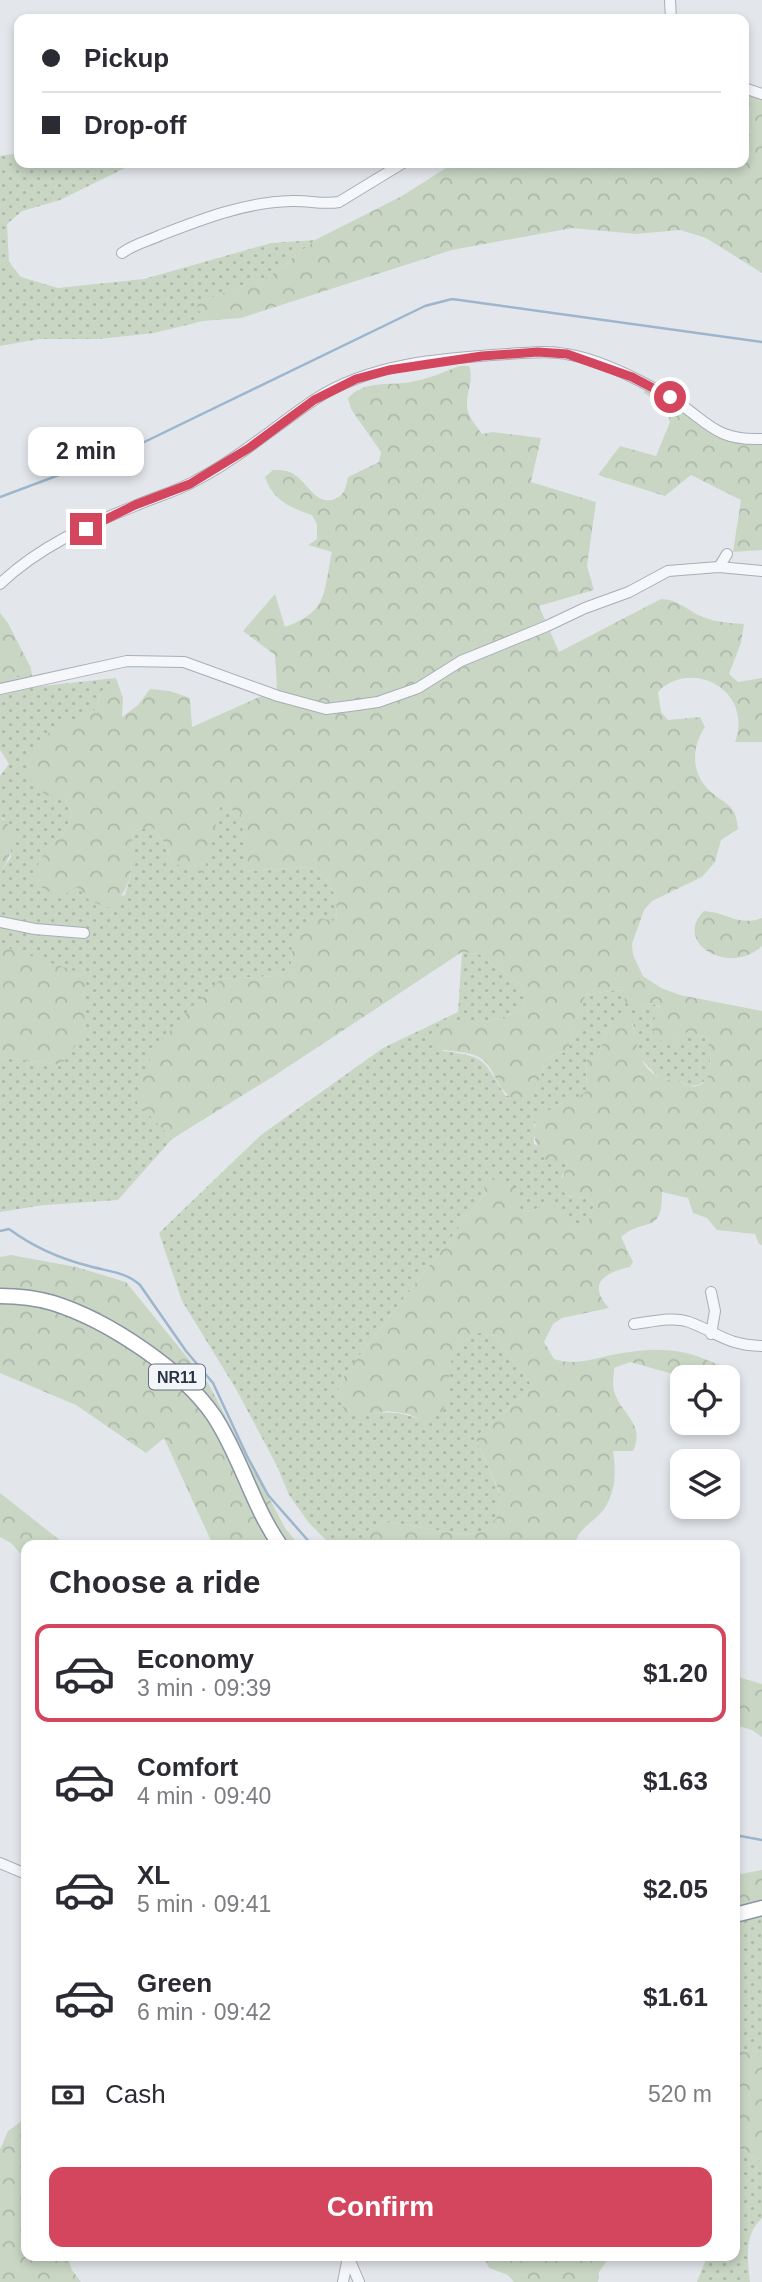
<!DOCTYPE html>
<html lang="en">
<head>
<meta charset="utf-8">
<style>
	:root { --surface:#fff; --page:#f2f2f3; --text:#2b2b33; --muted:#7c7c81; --line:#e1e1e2; --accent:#d4455e }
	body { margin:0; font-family:Arial,sans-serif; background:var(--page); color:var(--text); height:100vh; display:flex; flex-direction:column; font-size:26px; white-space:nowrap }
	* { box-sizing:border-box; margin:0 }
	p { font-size:23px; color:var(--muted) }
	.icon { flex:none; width:38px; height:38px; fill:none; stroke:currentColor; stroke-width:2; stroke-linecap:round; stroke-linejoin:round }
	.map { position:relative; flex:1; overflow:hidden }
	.side { position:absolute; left:21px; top:1540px; width:719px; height:721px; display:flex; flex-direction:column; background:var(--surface); border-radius:14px; box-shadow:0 4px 10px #0003 }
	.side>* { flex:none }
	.guide { position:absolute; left:14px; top:14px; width:735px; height:154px; border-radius:14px; box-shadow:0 4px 10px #0003; display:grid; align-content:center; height:154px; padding:0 28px; background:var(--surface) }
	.buttons { position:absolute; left:670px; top:1365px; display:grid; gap:14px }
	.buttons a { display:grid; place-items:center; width:70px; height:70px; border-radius:14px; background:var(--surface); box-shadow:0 4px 10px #0003; font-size:35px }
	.end { position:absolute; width:32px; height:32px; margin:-16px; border:9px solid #d4455e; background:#fff; box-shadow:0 0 0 4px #fff }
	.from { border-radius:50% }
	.bubble { position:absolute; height:49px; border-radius:14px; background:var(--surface); box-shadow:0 4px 10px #0003; font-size:23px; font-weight:800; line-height:49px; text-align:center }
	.guide b { display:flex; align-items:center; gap:24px; height:66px; font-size:26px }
	.guide b+b { border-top:2px solid var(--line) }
	.guide i { width:18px; height:18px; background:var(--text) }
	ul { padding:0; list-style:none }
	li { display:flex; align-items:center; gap:21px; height:98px; margin:0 14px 10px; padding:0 14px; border:4px solid transparent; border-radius:14px }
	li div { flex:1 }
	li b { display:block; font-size:26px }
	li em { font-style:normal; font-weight:800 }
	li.current { border-color:var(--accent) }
	li>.icon { width:63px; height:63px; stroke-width:1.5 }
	h2 { padding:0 28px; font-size:32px; line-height:84px }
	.pay { display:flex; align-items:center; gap:18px; height:77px; padding:0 28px; font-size:26px }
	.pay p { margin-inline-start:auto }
	.cta { display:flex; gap:14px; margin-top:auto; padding:14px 28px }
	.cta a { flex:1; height:80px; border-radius:14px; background:var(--accent); color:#fff; font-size:28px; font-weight:800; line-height:80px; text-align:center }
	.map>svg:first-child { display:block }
	.grass { fill:url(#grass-dots) }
	.forest { fill:url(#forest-crowns) }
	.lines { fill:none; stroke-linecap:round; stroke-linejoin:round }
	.stream { stroke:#9db5cd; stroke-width:2.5 }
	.minor-casing { stroke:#a8aeb7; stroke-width:12 }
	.highway-casing { stroke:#8a94a3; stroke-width:17 }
	.minor { stroke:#f6f7fa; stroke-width:10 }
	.highway { stroke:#fff; stroke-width:14 }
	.route { stroke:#d4455e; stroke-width:9 }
	.labels { text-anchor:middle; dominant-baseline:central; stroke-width:5; stroke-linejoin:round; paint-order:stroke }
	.shield { fill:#f3f6f9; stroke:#666e7b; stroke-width:2 }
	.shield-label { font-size:16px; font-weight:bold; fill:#2a3445 }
</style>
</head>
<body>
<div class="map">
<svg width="762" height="2282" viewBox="0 0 762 2282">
	<defs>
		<pattern id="grass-dots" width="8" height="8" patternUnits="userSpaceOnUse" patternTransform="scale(1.75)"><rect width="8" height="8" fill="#c9d6c4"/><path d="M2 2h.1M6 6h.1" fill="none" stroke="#adb8aa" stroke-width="1.8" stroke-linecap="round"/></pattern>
		<pattern id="forest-crowns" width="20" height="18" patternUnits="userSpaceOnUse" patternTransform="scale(1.75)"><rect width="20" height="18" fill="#c9d6c4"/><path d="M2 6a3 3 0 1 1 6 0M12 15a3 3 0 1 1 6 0" fill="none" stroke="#adb8aa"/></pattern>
	</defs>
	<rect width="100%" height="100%" fill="#e3e7ec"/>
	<g class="grass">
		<path d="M19,153v10h116l-75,37 -38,11 -15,13 2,38 12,15 37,11 86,-9 127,-36 44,-3 -45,36 -73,27 6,18 -49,12 -55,6h-60l-39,7v-190z"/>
		<path d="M31,668l2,19 83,-9 -14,13 -7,19 -38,18 8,69 7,19 -9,18 -16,14 43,53 35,-6 6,-21 2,-44 19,-3 13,16 7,20 49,-59 20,9 7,58 61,-4 17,12 10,18 1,24 -45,24 -1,23 -17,8 -53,3 -84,123 35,37 -54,61 -74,5 -44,7v-155l61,8 -53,-117h-8v-75l11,-16 -7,-38 -4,-2v-41l9,-12 -9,-14v-64z"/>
		<path d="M462,952l17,2 41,30 5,9v9l-6,10 -33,10h-31l-12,29c45,6 39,8 63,45l29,-7 13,-30 9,-7 10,1 6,-22 10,-16 -3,-11 6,-9 29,-5 10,1v10l16,6 11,-4 8,5 -9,19 22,16 16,-12 18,8 3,10v21l-3,9 -8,6 -10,1 -9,-5 -20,-2 -22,-23 -5,-32 -23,-1 -13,35 -10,-1 -1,34 -7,7 -19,6 -26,20v20l32,14 1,9 -5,9 4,20 20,2 8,7 -6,19 -9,4 -11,-2 -28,-20 -9,6 -10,-1 -37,-24 1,7 -140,180 -8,20 31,21c22,-5 37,-2 59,7l22,-31v-23l6,-19 21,-17 19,4c11,19 26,33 38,51l-58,50 25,57 -3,23 -12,14 -20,4 -82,-14 -17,11 6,13h-41l-22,-22 -20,-28 -12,-29 -41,-77 -54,-88 -23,-68 102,-98 122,-87 75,-36z"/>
		<path d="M762,1900v152l-22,-2 -5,3v-145z"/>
		<path d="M735,2145l27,17v56c-19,18 -14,41 -12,64h-53l8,-20v-6h30z"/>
	</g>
	<g class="forest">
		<path d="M744,88l18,1v184l-56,-35 -26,-8 -44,4 -64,-6 -120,22 -211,68 -38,3 -7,-18 74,-27 45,-36 87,-44 52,-33h290z"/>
		<path d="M459,366h10c5,14 -2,24 -2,38 -1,11 9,21 15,30l11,-2 48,6 -10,44 65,20 -9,64 7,24 -55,16 20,46 102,-53c15,0 24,9 37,16 15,7 31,8 46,9l-3,19 -12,31 9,8 24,-4v64h-27c19,-53 -45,-84 -77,-50l3,20 7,8 32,-3 5,10c-14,20 -14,47 5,64 15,14 26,12 28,38l-17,11 -6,22 -13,15 -50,24 -8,9 -12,34 1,11 10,21 18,12 19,7 82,16v234l-3,-1 -4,-10 -38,-4 -10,-12 -14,-5 -5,-15 -26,-6c0,44 -16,24 -41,45l12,25 -3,5c-24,5 -44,16 -21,41l-47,10 -9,6 -9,18 10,17c20,7 38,0 58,-4 38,-7 64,-9 100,7 13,6 22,9 28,22l-10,3 -2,-10h-16l-10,-8 -10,-2 -19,7 -43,-12 -16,6c0,7 -2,16 0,23 7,24 32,32 19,60h-20c3,19 3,38 -7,55 -9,16 -28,20 -31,39h-203l-7,-13 18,-11 82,14 20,-4 12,-14 3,-24 -25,-56 58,-50c-12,-18 -27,-32 -38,-51l-19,-4 -21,17 -6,19v24l-6,19 -17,11 -18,-8 -20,-3 -20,4 -23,-3 -8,-18 8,-20 140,-180 -1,-7 7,-7 10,-2 16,12 4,21 10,1 9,-6 10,-2 17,12 2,10 10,2 9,-5 6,-18 -8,-7 -20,-2c-10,-17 2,-21 0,-37l-10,4 -10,-3c-19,-27 -17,-42 15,-56 10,-5 17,-5 25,-13l1,-34 10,1 13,-35 8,-7h9c16,21 1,41 31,61 6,4 15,2 22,4 1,1 8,5 9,5 26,5 23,-33 18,-47l-18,-8 -16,12c-12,-1 -18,-4 -22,-16l9,-20 -8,-4 -11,4 -9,1 -7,-7 -1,-10 -9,-1 -29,5 -5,9 2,11 -2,11 -8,5 -6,22 -10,-1 -9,7 -13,30 -18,11c-22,-9 -20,-29 -35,-41 -12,-9 -34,-6 -48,-12l-5,-9 6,-11 20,-5h31l33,-10 6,-10v-9l-5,-9 -41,-30 -17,-2 -188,124 -102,63 -35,-37c3,-49 50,-90 84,-123l53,-3 17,-8 1,-23 8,-18 17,-9 20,3 -1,-24 -10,-18 -17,-12 -62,4 -6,-57 -20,-10 -17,69 -32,-10 -7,-20 -13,-16 -19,3c-2,34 4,54 -23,78l-20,-7 -13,-14 -18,11 -29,-18 17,-32 16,-14 9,-18 -7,-19 -20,-2c-4,-5 -12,-11 -14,-17 -16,-39 38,-56 64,-68l7,-19 14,-13 7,20 -1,19 16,-12 12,-16 20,2 20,7 2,29 85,-38 -2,-34 -32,-24 32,-37 10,33c44,-16 38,-34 47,-75l-24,-7 9,-6v-15l-5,-9c-21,-7 -40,-15 -47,-38l8,-7c8,0 15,0 22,5 13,9 22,31 40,24 10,-4 11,-13 13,-22l31,-15 2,-10 -30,-43 -3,-11c17,-18 40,-12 63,-16 16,-3 32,-9 48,-16z"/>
		<path d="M660,384c30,22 62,55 102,50v116l-29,2 8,-52 -50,-25 -26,21 -67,-21 22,-29 36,10 14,-34 -4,-13 -23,-17z"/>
		<path d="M0,613l8,10 23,45 -31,18z"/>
		<path d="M0,817c21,15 12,38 0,56z"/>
		<path d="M704,911c23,1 34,16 58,7v28c-33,31 -90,-4 -58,-35z"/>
		<path d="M0,948h8l78,27 -2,59 -23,31 -61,-8z"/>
		<path d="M11,1255l65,12 50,15 82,101 77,145 14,17h-86l-49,-107 -18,15 -70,-48 -76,-32v-116z"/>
		<path d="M0,1493l66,52h-40v15l-15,-17 -11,-6z"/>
		<path d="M735,1676l27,8v53l-10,-7 -17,-5z"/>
		<path d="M762,1870v30l-27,8v-33z"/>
		<path d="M740,2050l22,2v110l-27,-17v-92z"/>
		<path d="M26,2118v138h41l5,14 9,12h-81v-132l8,-19z"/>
		<path d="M483,2256h127l-11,16 -1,10h-84l-6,-7 -19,-7z"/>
	</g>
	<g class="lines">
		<g class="stream">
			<path d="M0,497l134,-50 291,-141 27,-7 310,43"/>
			<path d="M0,1231l9,-2c23,17 52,30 80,37 17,5 37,6 51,19l46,66 27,32 34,73 21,39 44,50"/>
			<path d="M735,1835l27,5"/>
		</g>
		<defs>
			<g id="minor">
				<path d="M670,0l1,19"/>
				<path d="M744,88l18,6"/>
				<path d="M122,253c12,-9 26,-12 39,-18 41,-16 85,-33 130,-34 16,-1 32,4 48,1l64,-39"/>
				<path d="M719,567l8,-13"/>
				<path d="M0,584c37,-36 89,-60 137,-79 18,-8 37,-13 54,-22 44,-22 82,-55 123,-83 55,-37 130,-42 194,-46 20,-1 39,-4 58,0 33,5 74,26 103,43 38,22 43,44 93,42"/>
				<path d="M0,689l127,-28 57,1 94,34 48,13 24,-3 28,-4 40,-14 43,-27 86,-35 38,-18 44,-16 39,-21 51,-4 43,4"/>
				<path d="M0,922l35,7 49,4"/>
				<path d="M634,1324c17,-2 39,-8 55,-2 30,11 37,23 73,24"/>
				<path d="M711,1334l4,-23 -4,-19"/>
				<path d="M0,1863l26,11"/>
				<path d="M348,2256l11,26"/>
				<path d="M343,2282l5,-25"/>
			</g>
			<g id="highway">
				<path d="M0,1296c18,0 36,2 53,7 54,17 129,66 161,113 27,41 38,89 66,129"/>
				<path d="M735,1915l27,-7"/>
			</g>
		</defs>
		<use href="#minor" class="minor-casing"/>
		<use href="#highway" class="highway-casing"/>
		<use href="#minor" class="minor"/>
		<use href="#highway" class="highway"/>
	</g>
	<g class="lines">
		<path class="route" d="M86,529l49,-24 55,-21 59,-36 65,-48 42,-21 33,-9 93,-14 56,-4 29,2 65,23 38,20"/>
	</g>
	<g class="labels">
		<rect class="shield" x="149" y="1364.5" width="56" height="25" rx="5"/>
		<g class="shield-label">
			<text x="177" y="1377">NR11</text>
		</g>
	</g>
</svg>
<div class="buttons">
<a><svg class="icon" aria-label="locate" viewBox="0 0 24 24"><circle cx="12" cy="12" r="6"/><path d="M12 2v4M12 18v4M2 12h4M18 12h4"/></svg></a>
<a><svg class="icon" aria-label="layers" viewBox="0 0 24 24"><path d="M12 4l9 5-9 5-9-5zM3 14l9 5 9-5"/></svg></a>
</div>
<i class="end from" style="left:670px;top:397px"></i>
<i class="end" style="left:86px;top:529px"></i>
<div class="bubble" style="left:28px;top:427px;width:116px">2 min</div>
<div class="guide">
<b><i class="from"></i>Pickup</b>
<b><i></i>Drop-off</b>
</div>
<section class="side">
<h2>Choose a ride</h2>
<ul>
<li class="current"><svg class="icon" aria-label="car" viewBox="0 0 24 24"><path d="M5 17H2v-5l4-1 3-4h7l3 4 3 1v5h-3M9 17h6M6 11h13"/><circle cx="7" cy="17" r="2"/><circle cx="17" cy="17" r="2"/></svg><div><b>Economy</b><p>3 min · 09:39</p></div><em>$1.20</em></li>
<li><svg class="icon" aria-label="car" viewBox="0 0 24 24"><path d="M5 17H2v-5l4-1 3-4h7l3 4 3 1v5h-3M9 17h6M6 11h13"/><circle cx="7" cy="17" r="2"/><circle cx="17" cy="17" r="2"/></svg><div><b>Comfort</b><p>4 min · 09:40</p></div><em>$1.63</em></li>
<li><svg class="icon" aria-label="car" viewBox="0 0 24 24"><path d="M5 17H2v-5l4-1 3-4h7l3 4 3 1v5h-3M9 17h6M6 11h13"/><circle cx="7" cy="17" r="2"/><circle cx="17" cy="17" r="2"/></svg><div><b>XL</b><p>5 min · 09:41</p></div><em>$2.05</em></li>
<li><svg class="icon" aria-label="car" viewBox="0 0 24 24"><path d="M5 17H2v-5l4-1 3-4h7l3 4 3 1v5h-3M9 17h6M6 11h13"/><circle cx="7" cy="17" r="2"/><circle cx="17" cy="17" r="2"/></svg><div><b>Green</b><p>6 min · 09:42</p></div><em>$1.61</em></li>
</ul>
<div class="pay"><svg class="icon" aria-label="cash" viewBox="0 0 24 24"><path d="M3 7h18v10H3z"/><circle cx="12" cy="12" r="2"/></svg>Cash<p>520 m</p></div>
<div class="cta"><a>Confirm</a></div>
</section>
</div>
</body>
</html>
